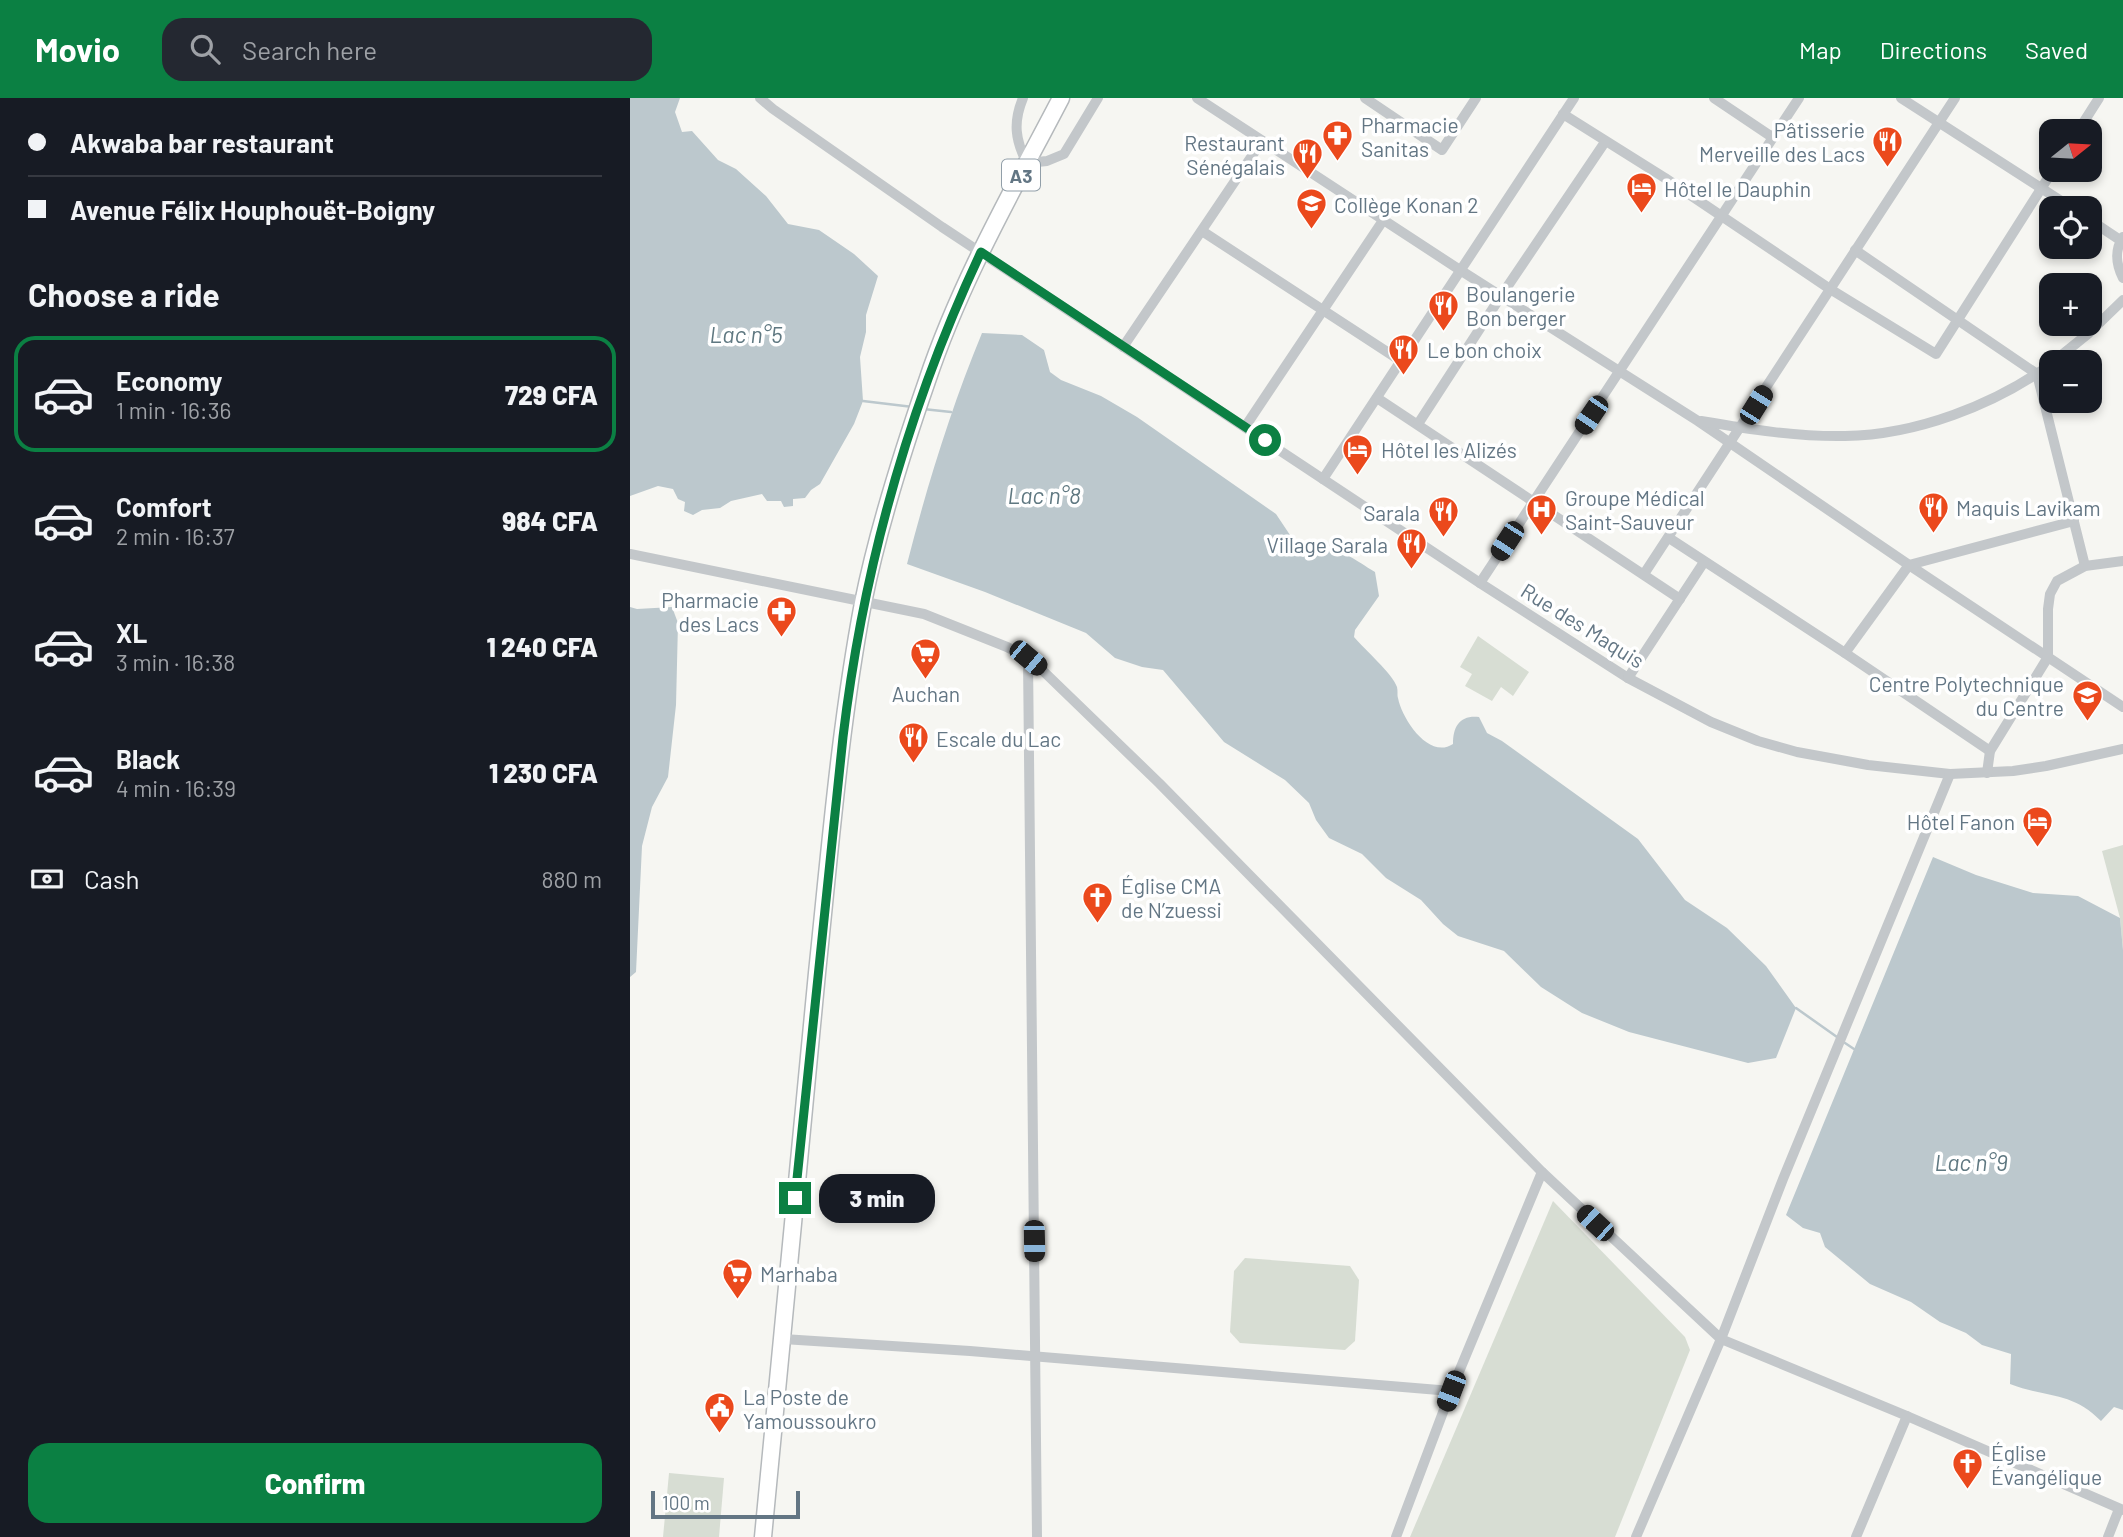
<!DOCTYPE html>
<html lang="en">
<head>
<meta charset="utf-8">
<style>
	:root { --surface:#171b24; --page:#242831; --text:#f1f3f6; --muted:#9ea1a6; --line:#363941; --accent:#0b8043 }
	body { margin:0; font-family:Barlow,sans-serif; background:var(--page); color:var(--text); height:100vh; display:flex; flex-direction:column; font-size:26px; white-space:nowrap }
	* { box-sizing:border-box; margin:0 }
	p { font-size:23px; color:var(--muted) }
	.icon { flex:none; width:38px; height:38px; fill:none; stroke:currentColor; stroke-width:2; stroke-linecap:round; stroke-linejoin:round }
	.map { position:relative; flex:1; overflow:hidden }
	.side { display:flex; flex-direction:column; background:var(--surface); width:630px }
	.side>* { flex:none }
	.guide { display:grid; align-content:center; height:154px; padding:0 28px; background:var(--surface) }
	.needle { width:46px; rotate:72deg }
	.buttons { position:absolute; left:1409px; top:21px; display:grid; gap:14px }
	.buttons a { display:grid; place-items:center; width:63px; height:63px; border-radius:14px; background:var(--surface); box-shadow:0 4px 10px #0003; font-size:35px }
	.scale { position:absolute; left:21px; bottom:18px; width:149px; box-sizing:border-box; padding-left:7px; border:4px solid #637684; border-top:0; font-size:19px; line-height:24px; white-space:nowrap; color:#637684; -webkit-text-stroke:5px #fff; paint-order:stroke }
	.end { position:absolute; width:32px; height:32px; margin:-16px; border:9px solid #0b8043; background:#fff; box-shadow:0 0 0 4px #fff }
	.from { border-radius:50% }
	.bubble { position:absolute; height:49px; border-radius:21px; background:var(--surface); box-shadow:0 4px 10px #0003; font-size:23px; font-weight:800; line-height:49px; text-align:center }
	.car { position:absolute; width:21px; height:42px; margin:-21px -10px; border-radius:9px; box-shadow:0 0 5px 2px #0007; background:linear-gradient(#222 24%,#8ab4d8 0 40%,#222 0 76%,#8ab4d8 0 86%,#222 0) }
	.guide b { display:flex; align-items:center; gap:24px; height:66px; font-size:26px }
	.guide b+b { border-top:2px solid var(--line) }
	.guide i { width:18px; height:18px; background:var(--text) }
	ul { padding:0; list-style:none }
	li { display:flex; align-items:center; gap:21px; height:116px; margin:0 14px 10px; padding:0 14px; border:4px solid transparent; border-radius:21px }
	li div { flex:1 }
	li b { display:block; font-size:26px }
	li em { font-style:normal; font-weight:800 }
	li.current { border-color:var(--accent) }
	li>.icon { width:63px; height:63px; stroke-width:1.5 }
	h2 { padding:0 28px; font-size:32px; line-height:84px }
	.pay { display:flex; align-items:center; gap:18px; height:77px; padding:0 28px; font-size:26px }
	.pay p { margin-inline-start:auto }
	.button { display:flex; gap:14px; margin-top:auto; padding:14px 28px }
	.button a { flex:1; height:80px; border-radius:21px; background:var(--accent); color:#fff; font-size:28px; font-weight:800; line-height:80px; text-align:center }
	header { display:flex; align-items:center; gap:42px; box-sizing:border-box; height:98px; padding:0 35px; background:var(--accent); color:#fff }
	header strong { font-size:33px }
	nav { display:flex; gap:38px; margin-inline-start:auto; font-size:24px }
	.search { width:490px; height:63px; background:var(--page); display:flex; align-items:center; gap:18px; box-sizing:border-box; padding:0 24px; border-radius:21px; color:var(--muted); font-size:26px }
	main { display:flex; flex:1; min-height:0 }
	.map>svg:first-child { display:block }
	.green { fill:#d7ddd3 }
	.water { fill:#bcc8cd }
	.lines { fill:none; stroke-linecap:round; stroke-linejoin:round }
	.stream { stroke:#bcc8cd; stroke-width:2.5 }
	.highway-casing { stroke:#b5b9bc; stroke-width:19 }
	.minor { stroke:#c3c7ca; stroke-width:10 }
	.highway { stroke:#fff; stroke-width:16 }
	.route { stroke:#0b8043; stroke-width:9 }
	.labels { text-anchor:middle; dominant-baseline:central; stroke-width:7; stroke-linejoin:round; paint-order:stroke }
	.shield { fill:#fff; stroke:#929fa9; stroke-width:2 }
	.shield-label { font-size:19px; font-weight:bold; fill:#637684 }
	.poi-label { font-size:21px; fill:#637684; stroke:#fff; text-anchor:start }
	.street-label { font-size:21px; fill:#637684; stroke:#fff }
	.water-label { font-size:23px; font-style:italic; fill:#5f7881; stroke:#fff }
</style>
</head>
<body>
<header>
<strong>Movio</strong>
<div class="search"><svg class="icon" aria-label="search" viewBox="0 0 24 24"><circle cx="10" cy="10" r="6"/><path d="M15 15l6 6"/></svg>Search here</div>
<nav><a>Map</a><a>Directions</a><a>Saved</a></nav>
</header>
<main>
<section class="side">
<div class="guide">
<b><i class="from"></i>Akwaba bar restaurant</b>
<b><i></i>Avenue Félix Houphouët-Boigny</b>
</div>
<h2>Choose a ride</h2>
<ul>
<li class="current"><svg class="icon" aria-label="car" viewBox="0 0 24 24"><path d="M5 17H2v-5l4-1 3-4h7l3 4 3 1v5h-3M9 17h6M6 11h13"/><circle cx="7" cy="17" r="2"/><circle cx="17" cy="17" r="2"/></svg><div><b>Economy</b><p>1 min · 16:36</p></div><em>729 CFA</em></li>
<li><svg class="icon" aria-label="car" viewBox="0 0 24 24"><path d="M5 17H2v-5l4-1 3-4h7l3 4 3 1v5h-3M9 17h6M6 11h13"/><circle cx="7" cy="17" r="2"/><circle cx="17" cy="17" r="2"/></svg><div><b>Comfort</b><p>2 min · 16:37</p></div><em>984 CFA</em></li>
<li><svg class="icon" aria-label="car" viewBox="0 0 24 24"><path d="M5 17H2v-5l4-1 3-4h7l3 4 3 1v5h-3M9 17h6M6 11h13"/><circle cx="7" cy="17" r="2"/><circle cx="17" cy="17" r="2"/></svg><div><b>XL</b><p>3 min · 16:38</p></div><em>1 240 CFA</em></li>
<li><svg class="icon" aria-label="car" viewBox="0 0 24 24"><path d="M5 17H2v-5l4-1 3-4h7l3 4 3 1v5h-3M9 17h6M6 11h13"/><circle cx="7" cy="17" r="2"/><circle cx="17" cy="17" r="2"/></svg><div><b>Black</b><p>4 min · 16:39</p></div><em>1 230 CFA</em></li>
</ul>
<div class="pay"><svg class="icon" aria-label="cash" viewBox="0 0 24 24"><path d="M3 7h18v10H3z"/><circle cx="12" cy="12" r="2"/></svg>Cash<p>880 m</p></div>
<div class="button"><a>Confirm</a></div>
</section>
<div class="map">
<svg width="1493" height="1439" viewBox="0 0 1493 1439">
	<rect width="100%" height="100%" fill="#f6f6f2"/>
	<g class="green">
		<path d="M848,538l51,36 -16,24 -12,-9 -9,14 -27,-15 7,-12 -12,-7z"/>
		<path d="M1493,747v105l-3,-32 -18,-67z"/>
		<path d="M923,1103l132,136 5,13 -75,187h-205z"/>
		<path d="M615,1160l105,8 9,14 -4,61 -10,9 -105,-7 -10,-11 4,-61z"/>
		<path d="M39,1375l55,5 -5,59h-56z"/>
	</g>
	<g class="water">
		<path d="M0,0h50l-5,14 7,20 10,-1 26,29 18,9 30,27 22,28 31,6 35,24 24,22 -12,39v17l-6,25 3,44 -9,23 -34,60 -9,6 -6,8 -12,1v7l-9,1 -3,-6h-14l-5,-7 -31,7 -11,7 -18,2 -9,5 -9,-4 1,-9 -7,-3 -5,-10 -15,-3 -28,10z"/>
		<path d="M352,235l40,2 22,15 6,22 11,8 40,16 36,21 139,97 14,21 5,16 8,6c33,-14 43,-3 72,15l4,24 -24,34 -1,7c11,13 38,36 43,50 1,4 0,8 1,11 4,21 31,62 55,46 0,-18 7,-29 26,-27l8,16 15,8 136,98 47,61 42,28 39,38 30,42 -20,50 -28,5 -119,-31 -47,-19 -41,-26 -37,-36 -46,-15 -15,-12 -22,-24 -35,-22 -24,-24 -33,-16 -13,-18 -7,-17 -24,-23 -61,-38 -61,-72 -21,-3 -27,-9 -29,-25 -101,-41 -78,-28c20,-78 44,-156 75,-231z"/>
		<path d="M0,509l7,2 35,-2 6,16 -2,82 -8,72 -16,30 -10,39 -6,126 -6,5z"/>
		<path d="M1303,759l43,18 57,18 45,3 42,22 3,32v460l-9,-3 -13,14c-29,-30 -55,-23 -91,-37l1,-30 -29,-9 -16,-12 -26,-11 -29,-20 -41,-18 -45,-37 -5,-14 -17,-5 -17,-13z"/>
	</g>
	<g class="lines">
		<g class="stream">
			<path d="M233,303l50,6"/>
			<path d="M293,311l28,3"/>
			<path d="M1166,910l41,29"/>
			<path d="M1212,943l12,8"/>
		</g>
		<defs>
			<path id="highway" d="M133,1439c19,-188 35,-376 54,-564 13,-124 23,-248 46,-370 15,-75 39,-150 64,-222 33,-99 86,-191 134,-283"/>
		</defs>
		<use href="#highway" class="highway-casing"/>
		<g class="minor">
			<path d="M130,0l13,11 169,118 538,356 148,95 83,44 47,19 39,11 71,13 82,9 63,-3 33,-5 77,-17"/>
			<path d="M393,0c-10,24 -8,42 4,65l20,-2 17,-7 34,-56"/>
			<path d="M567,0l263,172 238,151 211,144 214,142"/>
			<path d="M735,0l77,52 34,-52"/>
			<path d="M1084,0l58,39"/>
			<path d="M1271,0l171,110"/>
			<path d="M933,16l102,64 165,111 106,65 117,-184"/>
			<path d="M1448,33l21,-33"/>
			<path d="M1460,122l30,20"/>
			<path d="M572,133l199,130"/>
			<path d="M1493,139c-9,14 -7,27 0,41"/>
			<path d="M1225,152l182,124 48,192"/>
			<path d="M493,249l139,-206"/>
			<path d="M1423,264l36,-29 34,-33"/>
			<path d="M747,300l303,201"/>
			<path d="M1071,323c47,8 96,16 144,15 71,-1 149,-31 206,-72"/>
			<path d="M788,326l83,-128 104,-154"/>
			<path d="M615,329l139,-208"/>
			<path d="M693,381l251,-381"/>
			<path d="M1039,440l176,115 145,98"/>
			<path d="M0,456l294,60 83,33 21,11 12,10 119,115 383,389 179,167 186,77 216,94"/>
			<path d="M1014,476l311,-476"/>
			<path d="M850,485l319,-485"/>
			<path d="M1215,555l64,-88 165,-44"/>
			<path d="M398,560l9,879"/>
			<path d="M998,580l76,-116"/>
			<path d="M1357,675l3,-22 58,-94v-48l2,-15 7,-13 28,-15 38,-5"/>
			<path d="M153,1241l187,12 481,40"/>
			<path d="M766,1439l55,-146 91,-219"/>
			<path d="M1006,1439l85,-198 62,-160 167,-405"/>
			<path d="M1226,1439l51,-121"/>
			<path d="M1478,1439l11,-28"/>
		</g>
		<use href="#highway" class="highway"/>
	</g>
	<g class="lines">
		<path class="route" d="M165,1100l48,-461c20,-167 66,-332 138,-485l284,188"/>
	</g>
	<defs>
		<symbol id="pharmacy-pin" viewBox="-11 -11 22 30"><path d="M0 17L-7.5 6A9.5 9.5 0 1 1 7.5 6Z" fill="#eb491c" stroke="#fff"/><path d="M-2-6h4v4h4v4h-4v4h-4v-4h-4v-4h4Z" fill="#fff"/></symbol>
		<symbol id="restaurant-pin" viewBox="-11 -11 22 30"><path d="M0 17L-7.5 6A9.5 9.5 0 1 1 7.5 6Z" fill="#eb491c" stroke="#fff"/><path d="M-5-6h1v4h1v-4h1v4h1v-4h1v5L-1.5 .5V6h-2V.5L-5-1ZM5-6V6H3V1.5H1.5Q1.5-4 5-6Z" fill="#fff"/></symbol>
		<symbol id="hotel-pin" viewBox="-11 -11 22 30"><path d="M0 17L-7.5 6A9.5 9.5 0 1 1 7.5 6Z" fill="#eb491c" stroke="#fff"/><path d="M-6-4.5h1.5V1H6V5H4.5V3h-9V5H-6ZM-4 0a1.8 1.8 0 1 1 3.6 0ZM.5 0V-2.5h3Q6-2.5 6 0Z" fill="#fff"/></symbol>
		<symbol id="school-pin" viewBox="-11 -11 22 30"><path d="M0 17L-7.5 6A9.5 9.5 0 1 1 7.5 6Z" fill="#eb491c" stroke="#fff"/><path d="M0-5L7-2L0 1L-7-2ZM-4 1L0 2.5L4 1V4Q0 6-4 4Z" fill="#fff"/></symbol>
		<symbol id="hospital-pin" viewBox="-11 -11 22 30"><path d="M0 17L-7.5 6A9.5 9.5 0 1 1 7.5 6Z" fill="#eb491c" stroke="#fff"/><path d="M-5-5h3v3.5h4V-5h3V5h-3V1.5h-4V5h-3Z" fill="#fff"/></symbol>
		<symbol id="supermarket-pin" viewBox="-11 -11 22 30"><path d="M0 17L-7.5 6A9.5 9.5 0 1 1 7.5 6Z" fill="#eb491c" stroke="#fff"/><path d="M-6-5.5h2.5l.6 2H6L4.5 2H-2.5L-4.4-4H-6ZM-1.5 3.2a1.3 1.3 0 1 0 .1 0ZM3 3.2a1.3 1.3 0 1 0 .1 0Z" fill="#fff"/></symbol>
		<symbol id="church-pin" viewBox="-11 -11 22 30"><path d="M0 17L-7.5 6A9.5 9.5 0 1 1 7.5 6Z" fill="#eb491c" stroke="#fff"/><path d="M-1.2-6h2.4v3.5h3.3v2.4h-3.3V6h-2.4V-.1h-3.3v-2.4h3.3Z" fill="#fff"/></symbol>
		<symbol id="civic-pin" viewBox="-11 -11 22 30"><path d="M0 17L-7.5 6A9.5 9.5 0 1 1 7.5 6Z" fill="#eb491c" stroke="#fff"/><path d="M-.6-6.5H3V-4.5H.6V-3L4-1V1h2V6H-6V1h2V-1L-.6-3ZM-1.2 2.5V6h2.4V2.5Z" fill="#fff"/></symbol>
	</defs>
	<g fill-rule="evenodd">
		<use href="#pharmacy-pin" x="690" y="20" width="35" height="47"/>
		<use href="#restaurant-pin" x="1240" y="26" width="35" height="47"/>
		<use href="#restaurant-pin" x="660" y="38" width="35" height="47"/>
		<use href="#hotel-pin" x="994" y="72" width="35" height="47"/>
		<use href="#school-pin" x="664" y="88" width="35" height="47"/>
		<use href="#restaurant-pin" x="796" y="190" width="35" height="47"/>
		<use href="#restaurant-pin" x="756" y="234" width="35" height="47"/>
		<use href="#hotel-pin" x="710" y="334" width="35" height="47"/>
		<use href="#restaurant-pin" x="1286" y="392" width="35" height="47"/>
		<use href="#hospital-pin" x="894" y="394" width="35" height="47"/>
		<use href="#restaurant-pin" x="796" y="396" width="35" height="47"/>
		<use href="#restaurant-pin" x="764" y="428" width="35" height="47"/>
		<use href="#pharmacy-pin" x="134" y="496" width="35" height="47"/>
		<use href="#supermarket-pin" x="278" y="538" width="35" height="47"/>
		<use href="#school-pin" x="1440" y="580" width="35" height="47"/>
		<use href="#restaurant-pin" x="266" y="622" width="35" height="47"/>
		<use href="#hotel-pin" x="1390" y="706" width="35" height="47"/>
		<use href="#church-pin" x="450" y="782" width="35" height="47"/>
		<use href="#supermarket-pin" x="90" y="1158" width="35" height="47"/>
		<use href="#civic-pin" x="72" y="1292" width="35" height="47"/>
		<use href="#church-pin" x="1320" y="1348" width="35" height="47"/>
	</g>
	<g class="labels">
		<rect class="shield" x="372" y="61.5" width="38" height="31" rx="5"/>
		<g class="shield-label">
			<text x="391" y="77">A3</text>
		</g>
		<g class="poi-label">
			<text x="731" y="26">Pharmacie<tspan x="731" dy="24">Sanitas</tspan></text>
			<text x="1235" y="31" text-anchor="end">Pâtisserie<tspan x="1235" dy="24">Merveille des Lacs</tspan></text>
			<text x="655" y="44" text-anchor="end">Restaurant<tspan x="655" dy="24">Sénégalais</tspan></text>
			<text x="1034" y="90">Hôtel le Dauphin</text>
			<text x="704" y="106">Collège Konan 2</text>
			<text x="836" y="195">Boulangerie<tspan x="836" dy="24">Bon berger</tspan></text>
			<text x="797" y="251">Le bon choix</text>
			<text x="751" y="351">Hôtel les Alizés</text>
			<text x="935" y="399">Groupe Médical<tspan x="935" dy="24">Saint-Sauveur</tspan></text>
			<text x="1326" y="409">Maquis Lavikam</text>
			<text x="790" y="414" text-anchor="end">Sarala</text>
			<text x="758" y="446" text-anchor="end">Village Sarala</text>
			<text x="129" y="501" text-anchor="end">Pharmacie<tspan x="129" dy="24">des Lacs</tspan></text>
			<text x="1434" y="585" text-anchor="end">Centre Polytechnique<tspan x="1434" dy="24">du Centre</tspan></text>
			<text x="296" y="595" text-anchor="middle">Auchan</text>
			<text x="306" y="640">Escale du Lac</text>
			<text x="1385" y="723" text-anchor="end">Hôtel Fanon</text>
			<text x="491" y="787">Église CMA<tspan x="491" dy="24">de N’zuessi</tspan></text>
			<text x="130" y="1175">Marhaba</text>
			<text x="113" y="1298">La Poste de<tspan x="113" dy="24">Yamoussoukro</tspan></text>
			<text x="1361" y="1354">Église<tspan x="1361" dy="24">Évangélique</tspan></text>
		</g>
		<g class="street-label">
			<text transform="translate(953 527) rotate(32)">Rue des Maquis</text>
		</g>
		<g class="water-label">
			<text x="116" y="236">Lac n°5</text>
			<text x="414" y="397">Lac n°8</text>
			<text x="1341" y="1064">Lac n°9</text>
		</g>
	</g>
</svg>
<div class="buttons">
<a><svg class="needle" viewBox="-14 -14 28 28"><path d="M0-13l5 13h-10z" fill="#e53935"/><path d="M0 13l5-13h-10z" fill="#9ea1a6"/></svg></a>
<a><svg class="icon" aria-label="locate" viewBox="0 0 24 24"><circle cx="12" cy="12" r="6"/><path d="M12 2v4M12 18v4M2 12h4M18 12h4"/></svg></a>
<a>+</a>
<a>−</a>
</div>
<div class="scale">100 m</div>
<i class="end from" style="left:635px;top:342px"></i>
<i class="end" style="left:165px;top:1100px"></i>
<div class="bubble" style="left:189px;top:1076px;width:116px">3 min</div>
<i class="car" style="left:1126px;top:307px;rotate:32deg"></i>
<i class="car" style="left:961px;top:317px;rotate:214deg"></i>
<i class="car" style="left:877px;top:443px;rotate:213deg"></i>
<i class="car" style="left:398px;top:560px;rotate:130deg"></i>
<i class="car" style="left:965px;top:1125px;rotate:313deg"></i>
<i class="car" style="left:404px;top:1143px;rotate:179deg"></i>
<i class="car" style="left:821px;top:1293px;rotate:201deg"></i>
</div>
</main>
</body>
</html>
